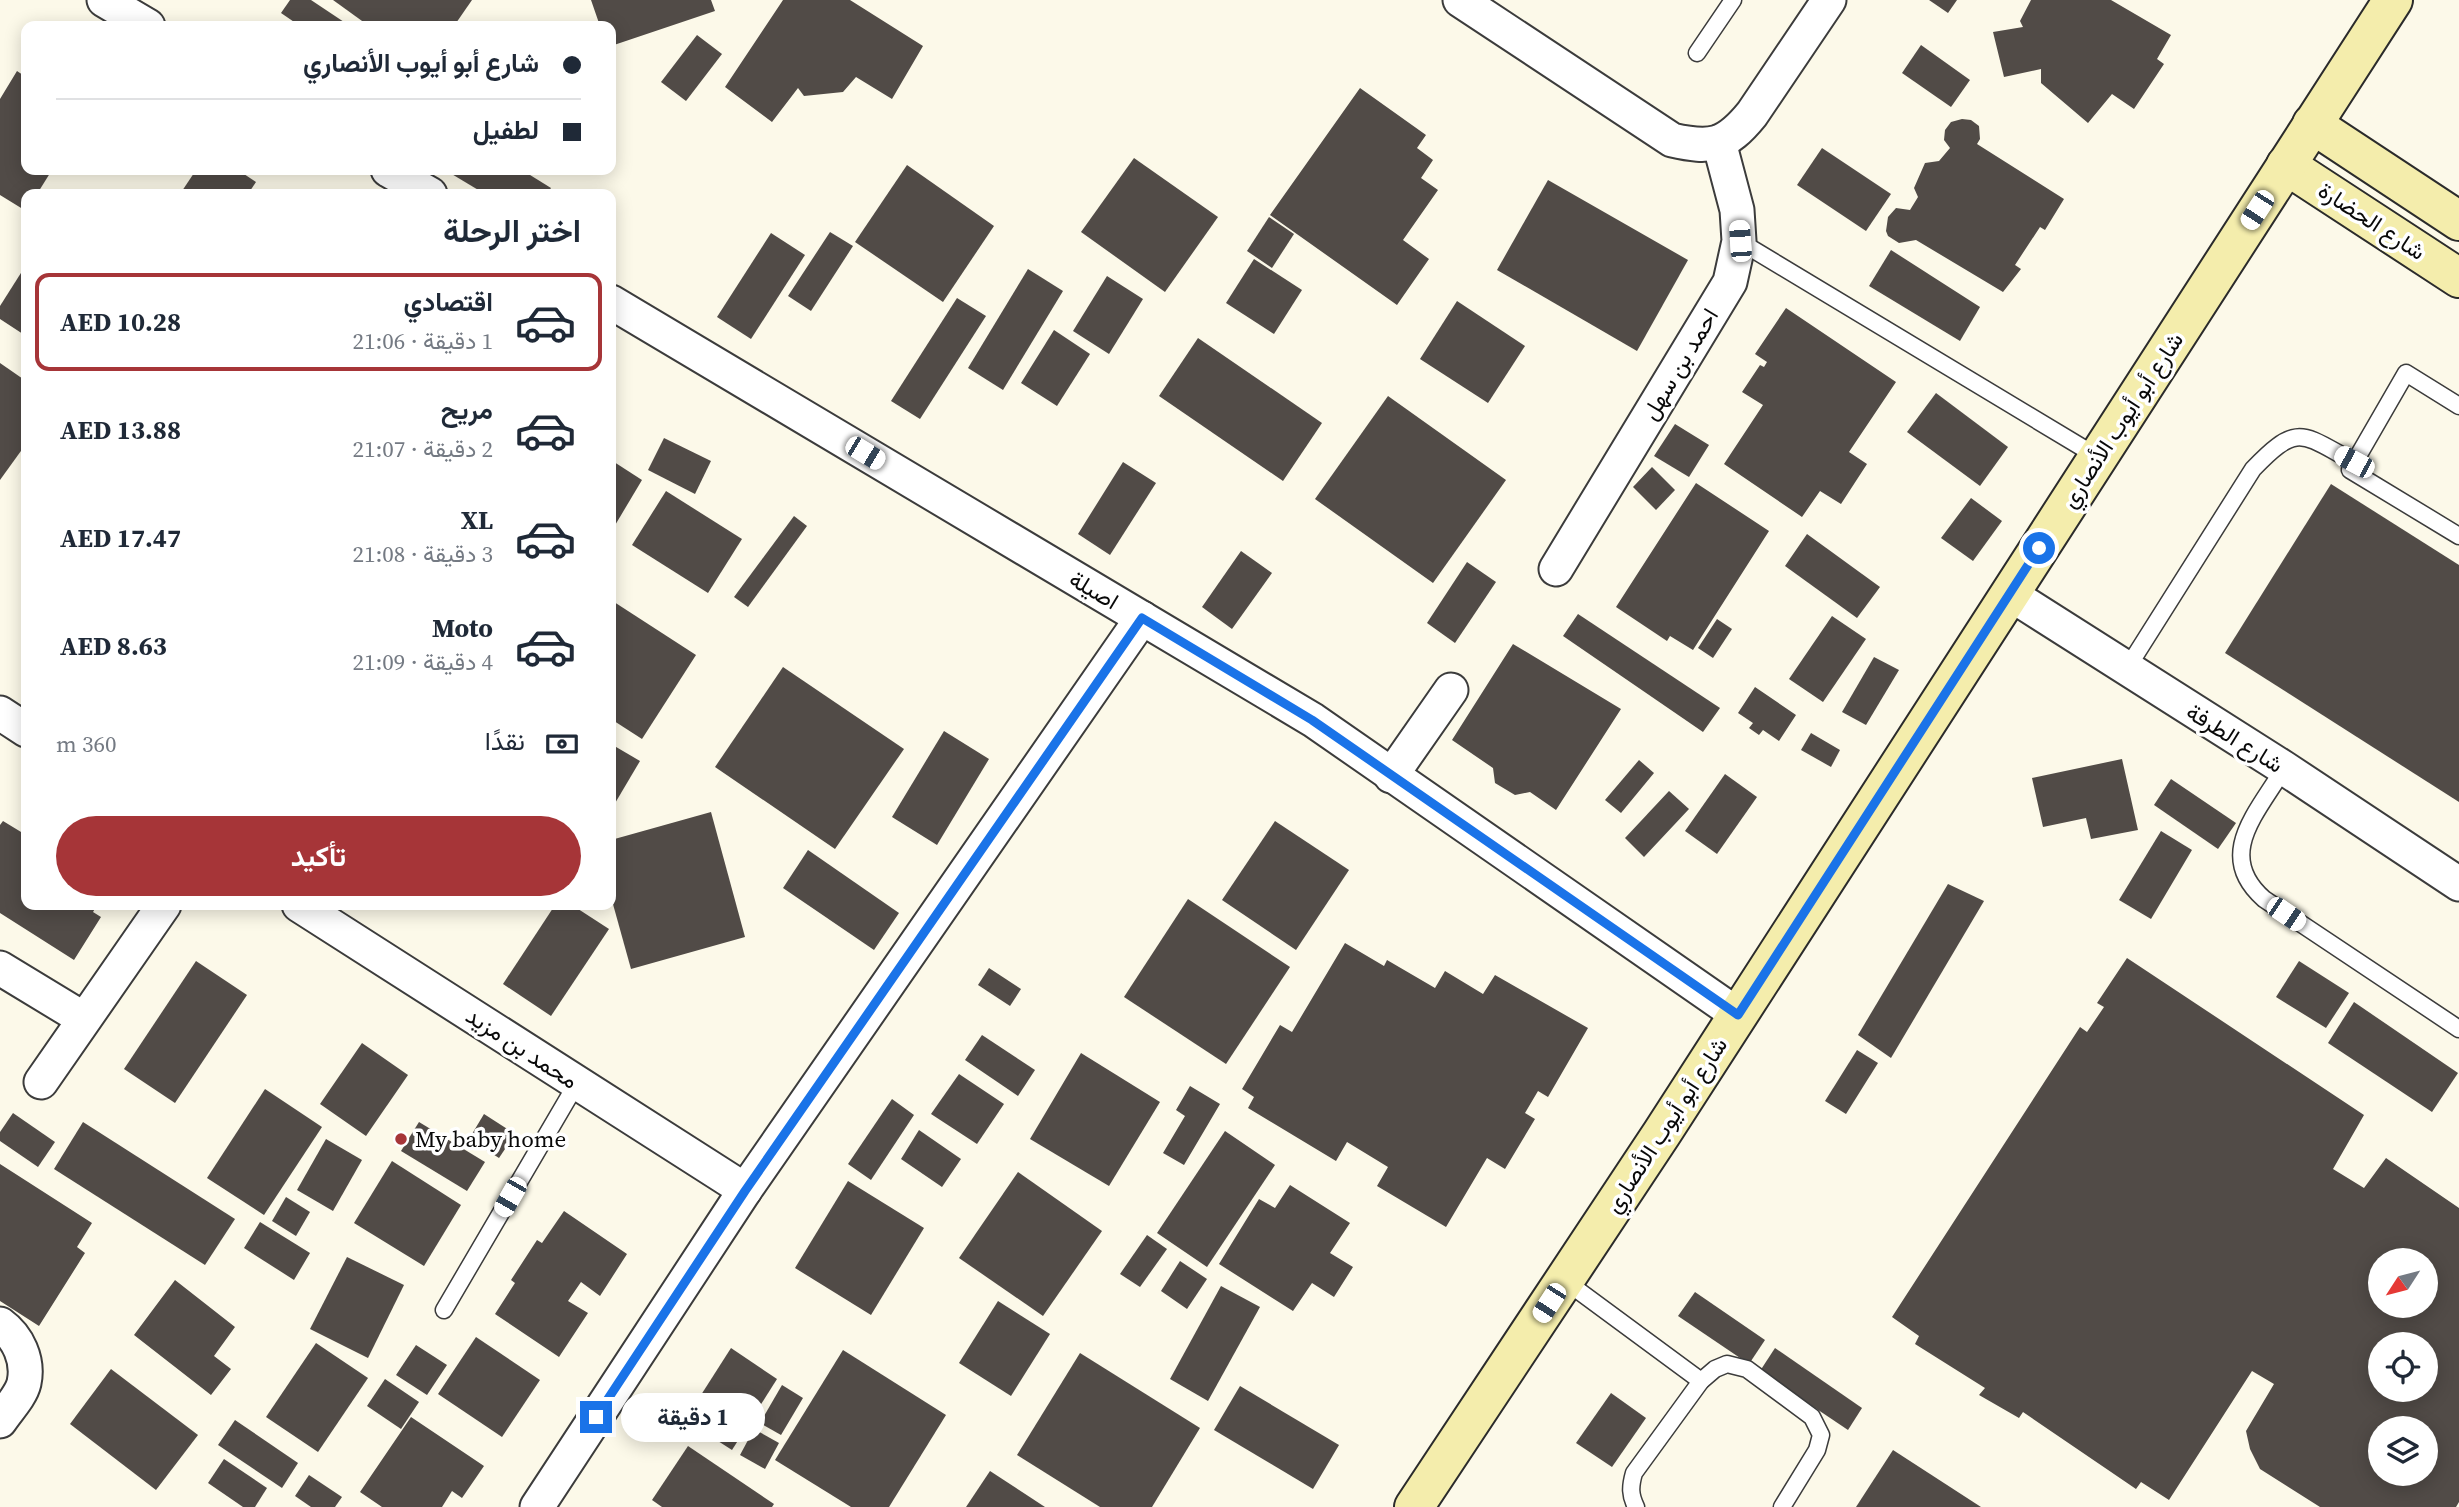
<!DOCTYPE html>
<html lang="ar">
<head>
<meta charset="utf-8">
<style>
	:root { --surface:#fff; --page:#f6f6f7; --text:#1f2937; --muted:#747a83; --line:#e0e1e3; --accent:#a63538 }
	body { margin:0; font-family:"Source Serif 4",Vazirmatn,serif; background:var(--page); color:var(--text); direction:rtl; height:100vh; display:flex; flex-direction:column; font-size:26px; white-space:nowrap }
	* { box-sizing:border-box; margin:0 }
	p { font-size:23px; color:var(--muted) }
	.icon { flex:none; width:38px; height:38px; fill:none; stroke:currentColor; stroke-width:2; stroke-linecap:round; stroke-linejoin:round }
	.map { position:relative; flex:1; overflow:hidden; direction:ltr }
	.details { position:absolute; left:21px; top:189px; width:595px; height:721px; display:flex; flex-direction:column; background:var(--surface); border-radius:14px; box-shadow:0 4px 18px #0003; direction:rtl }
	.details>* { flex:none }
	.guide { position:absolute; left:21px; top:21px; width:595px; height:154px; border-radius:14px; box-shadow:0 4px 18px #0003; direction:rtl; display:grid; align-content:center; height:154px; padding:0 35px; background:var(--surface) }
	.needle { width:46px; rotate:234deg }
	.tools { position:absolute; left:2368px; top:1248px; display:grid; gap:14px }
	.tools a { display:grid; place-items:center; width:70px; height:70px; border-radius:50%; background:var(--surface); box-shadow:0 4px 18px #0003; font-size:35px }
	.end { position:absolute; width:32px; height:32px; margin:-16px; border:9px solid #1a73e8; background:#fff; box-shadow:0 0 0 4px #fff }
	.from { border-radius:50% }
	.bubble { position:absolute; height:49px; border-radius:24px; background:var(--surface); box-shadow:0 4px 18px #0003; font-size:23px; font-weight:700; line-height:49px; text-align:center; direction:rtl }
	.car { position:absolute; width:21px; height:42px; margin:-21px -10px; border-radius:9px; box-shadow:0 0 5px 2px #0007; background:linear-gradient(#fff 24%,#345 0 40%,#fff 0 76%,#345 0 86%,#fff 0) }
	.guide b { display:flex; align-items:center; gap:24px; height:66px; font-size:26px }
	.guide b+b { border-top:2px solid var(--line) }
	.guide i { width:18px; height:18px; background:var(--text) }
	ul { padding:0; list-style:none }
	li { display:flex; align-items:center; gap:21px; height:98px; margin:0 14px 10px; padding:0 21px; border:4px solid transparent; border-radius:14px }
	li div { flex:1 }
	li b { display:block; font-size:26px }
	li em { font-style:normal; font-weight:700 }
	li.current { border-color:var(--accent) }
	li>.icon { width:63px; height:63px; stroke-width:1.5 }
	h2 { padding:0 35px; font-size:32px; line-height:84px }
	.pay { display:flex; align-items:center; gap:18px; height:77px; padding:0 35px; font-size:26px }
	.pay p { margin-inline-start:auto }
	.button { display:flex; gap:14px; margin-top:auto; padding:14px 35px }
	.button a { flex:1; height:80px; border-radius:42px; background:var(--accent); color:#fff; font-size:28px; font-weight:700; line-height:80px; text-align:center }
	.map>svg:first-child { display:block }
	.building { fill:#514b47; fill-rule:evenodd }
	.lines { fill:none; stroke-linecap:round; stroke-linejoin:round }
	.lane-casing { stroke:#3c3c3c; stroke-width:19 }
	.street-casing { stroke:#3c3c3c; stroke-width:37 }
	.secondary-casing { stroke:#2b2b2b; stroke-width:42 }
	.lane { stroke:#fff; stroke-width:16 }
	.street { stroke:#fff; stroke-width:33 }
	.secondary { stroke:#f4edac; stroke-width:38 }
	.route { stroke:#1a73e8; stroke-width:9 }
	.poi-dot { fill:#a63538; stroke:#fff; stroke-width:2.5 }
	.labels { text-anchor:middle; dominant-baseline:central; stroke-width:7; stroke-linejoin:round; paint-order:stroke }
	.street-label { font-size:23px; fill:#090909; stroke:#fff }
	.poi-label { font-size:23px; fill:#090909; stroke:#fff; text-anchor:start }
</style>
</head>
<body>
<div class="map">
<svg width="2459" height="1507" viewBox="0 0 2459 1507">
	<rect width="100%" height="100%" fill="#fcf9e9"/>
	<g class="building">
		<path d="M290,0h21l39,26h-50l-19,-13z"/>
		<path d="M333,0h139l-18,26h-85z"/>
		<path d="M591,0h120l4,11 -104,35v-20h-11z"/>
		<path d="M783,0h67l73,46 -31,53 -36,-22 -13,15 -39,4 -6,-8 -26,34 -47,-35z"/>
		<path d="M1929,0h28l-9,13z"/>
		<path d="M2031,0h80l60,35 -14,24 7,5 -30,45 -22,-15 -24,29 -47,-40v-14l-37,8 -11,-45 30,-5 -3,-6z"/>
		<path d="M697,35l25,19 -36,47 -25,-19z"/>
		<path d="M1921,45l49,35 -19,27 -49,-34z"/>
		<path d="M17,71l9,6v93h26l-15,24h-11v17l-26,-16v-96z"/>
		<path d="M1360,88l66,47 -9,13 16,12 -12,18 17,12 -35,50 26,19 -32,46 -127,-90z"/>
		<path d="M1962,119l9,1 8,6 1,13 -3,5 87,55 -19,31 -5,-3 -25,38 6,4 -18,23 -87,-52 -17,3 -11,-7 -2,-5 2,-14 8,-9 14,2 8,-13 -4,-9 11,-25 14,-2 11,-13 -6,-8 1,-10 6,-8z"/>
		<path d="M1822,148l69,46 -25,37 -69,-46z"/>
		<path d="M1134,158l84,59 -53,75 -84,-60z"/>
		<path d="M907,165l87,61 -51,76 -88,-60z"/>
		<path d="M196,170h42l18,12 -8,12h-68z"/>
		<path d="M445,170h77l29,18 -4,6h-62z"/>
		<path d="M1548,180l140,80 -51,91 -140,-81z"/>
		<path d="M1269,217l25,17 -22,34 -25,-17z"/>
		<path d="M830,232l23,14 -42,65 -23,-15z"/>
		<path d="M771,233l34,22 -54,84 -34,-22z"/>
		<path d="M1891,250l89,57 -20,34 -91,-55z"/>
		<path d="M1254,259l48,31 -28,44 -48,-31z"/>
		<path d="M26,265v71l-26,-17v-13z"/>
		<path d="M1028,269l35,22 -60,99 -35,-22z"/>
		<path d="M1107,276l36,23 -34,55 -36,-23z"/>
		<path d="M957,298l29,18 -66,103 -29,-18z"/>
		<path d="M1457,301l68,45 -37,57 -68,-44z"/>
		<path d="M1786,308l110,74 -47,70 18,12 -26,40 -21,-13 -18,26 -78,-53 39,-59 -21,-13 18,-27 4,2 3,-5 -12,-8z"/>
		<path d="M1054,330l36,24 -33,52 -36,-23z"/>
		<path d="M1198,338l124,85 -39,58 -124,-85z"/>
		<path d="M0,363l26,18v63l-26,36z"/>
		<path d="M1936,393l72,54 -28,39 -73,-54z"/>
		<path d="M1388,396l118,84 -73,103 -118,-84z"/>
		<path d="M1675,424l34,21 -20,32 -35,-21z"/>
		<path d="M664,438l47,23 -16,33 -47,-24z"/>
		<path d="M611,460l31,20 -31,52z"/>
		<path d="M1123,462l33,21 -46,72 -32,-21z"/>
		<path d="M1652,467l23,23 -19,20 -23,-23z"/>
		<path d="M1696,483l73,48 -76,119 -23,-14 -3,5 -51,-34z"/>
		<path d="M2331,484l128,81v237l-234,-149z"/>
		<path d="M666,491l76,48 -34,54 -76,-48z"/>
		<path d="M1971,498l31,23 -29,40 -32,-23z"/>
		<path d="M794,516l13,10 -59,81 -14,-10z"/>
		<path d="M1807,534l73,53 -23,31 -72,-52z"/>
		<path d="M1241,551l31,22 -40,56 -30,-22z"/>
		<path d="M1467,562l29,20 -41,61 -28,-20z"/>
		<path d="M611,600l85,55 -54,84 -31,-20z"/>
		<path d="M1578,614l142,94 -17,24 -140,-96z"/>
		<path d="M1832,616l34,23 -43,63 -34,-23z"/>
		<path d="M1717,619l15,10 -19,29 -15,-10z"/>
		<path d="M1513,644l108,65 -65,101 -26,-18 -15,3 -20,-12 -2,-15 -41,-28z"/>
		<path d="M1874,657l25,13 -33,55 -24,-13z"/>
		<path d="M783,667l121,82 -69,100 -120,-82z"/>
		<path d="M1755,687l41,28 -17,26 -16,-11 -4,5 -10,-7 4,-5 -15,-10z"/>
		<path d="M944,731l45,28 -52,86 -45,-28z"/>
		<path d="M1811,733l29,17 -9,17 -30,-17z"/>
		<path d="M611,744l29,17 -29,49z"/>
		<path d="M2122,759l16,71 -47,9 -5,-21 -43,9 -11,-49z"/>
		<path d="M1639,760l15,13 -33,40 -16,-13z"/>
		<path d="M1725,774l32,23 -40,57 -32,-23z"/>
		<path d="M2171,779l65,44 -18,26 -64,-44z"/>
		<path d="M1669,791l20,18 -45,48 -19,-19z"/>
		<path d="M711,812l34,125 -114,32 -20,-72v-57z"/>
		<path d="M3,821l23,14v70h71l-4,7 8,5 -27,43 -74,-47v-88z"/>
		<path d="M1275,821l74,49 -53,80 -74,-50z"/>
		<path d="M2161,831l31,19 -41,69 -32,-19z"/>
		<path d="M808,850l91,63 -25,37 -91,-62z"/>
		<path d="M1948,884l36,17 -93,157 -33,-23z"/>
		<path d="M1188,899l102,68 -64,97 -102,-67z"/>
		<path d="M555,905h17l37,24 -58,87 -48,-32z"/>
		<path d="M1345,943l39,23 3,-6 48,28 10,-17 38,23 12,-19 93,53 -40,69 -10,-6 -13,22 10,6 -30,50 -18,-11 -41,69 -69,-41 11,-19 -41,-25 -11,19 -88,-53 6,-11 -12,-8 38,-64 12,7z"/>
		<path d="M2127,958l237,157 -31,54 31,19 22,-30 73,50v294l-3,5h-136l-60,-38 -10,-20 -4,-18 28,-47 -22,-13 -83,129 -28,-18 -5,7 -113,-77 -4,6 -40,-23 6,-7 -70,-44 4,-8 -27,-19 188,-290 7,5 17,-25 -7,-4zM2380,1260h46v46h-46zM2380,1344h46v46h-46zM2380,1428h46v46h-46z"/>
		<path d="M196,961l51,34 -72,108 -51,-34z"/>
		<path d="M2299,961l50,32 -23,35 -50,-31z"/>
		<path d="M989,968l32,21 -11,17 -32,-21z"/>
		<path d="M2354,1002l104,71 -26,39 -104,-69z"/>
		<path d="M982,1035l53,35 -17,26 -53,-36z"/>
		<path d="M362,1043l46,32 -42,61 -46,-32z"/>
		<path d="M1857,1050l21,13 -32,51 -21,-13z"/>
		<path d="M1081,1053l79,49 -51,84 -79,-47z"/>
		<path d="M959,1074l45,30 -27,40 -46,-30z"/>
		<path d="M1190,1086l30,18 -36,61 -21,-12 22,-37 -9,-6z"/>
		<path d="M265,1089l57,38 -58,88 -57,-37z"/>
		<path d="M892,1099l22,16 -43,65 -23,-16z"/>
		<path d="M13,1113l42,29 -17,25 -38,-26v-9z"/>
		<path d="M484,1114l31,20 -16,24 -30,-19z"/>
		<path d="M83,1122l152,97 -30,46 -151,-96z"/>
		<path d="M419,1122l66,40 -18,29 -66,-40z"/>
		<path d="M919,1130l42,29 -19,28 -41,-28z"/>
		<path d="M1225,1131l50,34 -68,102 -50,-34z"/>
		<path d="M326,1139l36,21 -29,51 -36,-21z"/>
		<path d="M392,1161l69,44 -37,61 -70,-43z"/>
		<path d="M0,1164l92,59 -15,24 8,6 -46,73 -39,-25z"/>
		<path d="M1018,1172l84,59 -59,85 -84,-58z"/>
		<path d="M848,1181l76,47 -53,87 -76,-47z"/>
		<path d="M1290,1185l60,38 -20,30 23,14 -19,30 -22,-14 -19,28 -74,-47 40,-65 16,9z"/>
		<path d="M286,1197l24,15 -14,24 -24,-15z"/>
		<path d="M564,1211l63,43 -27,42 -19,-14 -13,19 20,12 -29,44 -64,-43 20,-31 -4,-3 26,-40 5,3z"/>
		<path d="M260,1222l50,31 -16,27 -50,-32z"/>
		<path d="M1147,1235l20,14 -27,38 -20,-13z"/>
		<path d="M347,1257l57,28 -36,73 -58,-29z"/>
		<path d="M1180,1261l27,18 -20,30 -26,-18z"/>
		<path d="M175,1280l60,47 -21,29 17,13 -20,26 -77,-60z"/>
		<path d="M1221,1286l39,21 -52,94 -38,-22z"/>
		<path d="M1695,1292l70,48 -16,24 -71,-48z"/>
		<path d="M998,1301l52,33 -39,62 -52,-33z"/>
		<path d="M476,1337l64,43 -38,57 -64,-43z"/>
		<path d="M316,1343l52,35 -50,74 -52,-35z"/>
		<path d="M416,1345l31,20 -20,30 -31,-20z"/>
		<path d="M731,1348l46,31 -45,71 -47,-30z"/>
		<path d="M1775,1348l87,60 -14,22 -88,-59z"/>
		<path d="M843,1350l103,65 -57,92h-38l-76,-47z"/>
		<path d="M1080,1353l120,75 -48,79h-52l-83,-52z"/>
		<path d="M111,1369l87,66 -42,55 -86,-66z"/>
		<path d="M385,1379l34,23 -18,27 -34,-23z"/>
		<path d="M782,1385l21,13 -22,37 -21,-12z"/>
		<path d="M1240,1386l99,59 -26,44 -99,-59z"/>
		<path d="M1611,1393l35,25 -34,49 -36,-24z"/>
		<path d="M411,1417l73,49 -22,32 -10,-7 -10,16h-60l-22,-15z"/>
		<path d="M235,1420l63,43 -16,25 -64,-43z"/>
		<path d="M754,1429l25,14 -14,26 -25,-14z"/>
		<path d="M688,1446l86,58 -2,3h-110l-10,-7z"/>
		<path d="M1893,1450l88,57h-125z"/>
		<path d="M224,1459l43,29 -12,19h-12l-35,-24z"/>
		<path d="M990,1471l55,36h-79z"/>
		<path d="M309,1475l33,22 -7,10h-24l-16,-11z"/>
	</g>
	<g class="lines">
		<defs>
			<g id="lane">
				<path d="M1697,53l36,-53"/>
				<path d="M1739,241l359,216"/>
				<path d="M2459,406l-53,-33 -56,97 109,66"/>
				<path d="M2126,670l127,-201c45,-47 49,-35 101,-7"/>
				<path d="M2284,768c-26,44 -70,87 -20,131l195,130"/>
				<path d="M1564,1280l137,101"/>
				<path d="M444,1310l133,-227"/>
				<path d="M1636,1507c-6,-12 -6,-20 -2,-34l67,-92 14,-12 12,-5 20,5 65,48 9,18 -4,15 -35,57"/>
			</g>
			<g id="street">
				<path d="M104,0l44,26"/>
				<path d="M1460,0l212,140c39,9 54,6 80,-26l77,-114"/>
				<path d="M388,170l42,24"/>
				<path d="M611,302l702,418 425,295"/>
				<path d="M1556,569l174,-287 9,-41 -2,-31 -18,-68"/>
				<path d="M2010,594l274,174 175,116"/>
				<path d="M0,713l26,17"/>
				<path d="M1391,776l60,-86"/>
				<path d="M299,905l446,285"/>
				<path d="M0,968l84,51"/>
				<path d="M41,1082l123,-177"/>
				<path d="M0,1324c18,13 29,36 24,59 -3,13 -17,27 -24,38"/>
				<path d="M537,1507l208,-317 397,-572"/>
			</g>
			<g id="secondary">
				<path d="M2312,124l147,97"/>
				<path d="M2286,165l173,113"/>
				<path d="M1414,1507l248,-374 731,-1133"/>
			</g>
		</defs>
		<use href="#lane" class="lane-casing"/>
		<use href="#street" class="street-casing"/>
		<use href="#secondary" class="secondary-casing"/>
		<use href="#lane" class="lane"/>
		<use href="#street" class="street"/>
		<use href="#secondary" class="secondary"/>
	</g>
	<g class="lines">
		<path class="route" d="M596,1417l149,-226 397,-573 170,102 426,295 301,-467"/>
	</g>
	<circle class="poi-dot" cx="401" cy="1139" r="7"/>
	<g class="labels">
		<g class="street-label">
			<text transform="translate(2372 221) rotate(33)">شارع الحضارة</text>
			<text transform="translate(1680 364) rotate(-59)">احمد بن سهل</text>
			<text transform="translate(2122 420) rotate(-57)">شارع أبو أيوب الأنصاري</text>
			<text transform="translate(1094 590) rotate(31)">اصيلة</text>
			<text transform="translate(2235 738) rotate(32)">شارع الطرفة</text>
			<text transform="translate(522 1048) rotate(33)">محمد بن مزيد</text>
			<text transform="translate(1666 1125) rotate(-57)">شارع أبو أيوب الأنصاري</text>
		</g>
		<g class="poi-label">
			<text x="415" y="1139">My baby home</text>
		</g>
	</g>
</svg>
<div class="tools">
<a><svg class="needle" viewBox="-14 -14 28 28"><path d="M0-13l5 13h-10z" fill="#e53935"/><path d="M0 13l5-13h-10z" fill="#747a83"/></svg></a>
<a><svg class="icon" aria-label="locate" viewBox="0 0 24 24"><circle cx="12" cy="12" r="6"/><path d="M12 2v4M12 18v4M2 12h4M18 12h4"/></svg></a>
<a><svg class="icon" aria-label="layers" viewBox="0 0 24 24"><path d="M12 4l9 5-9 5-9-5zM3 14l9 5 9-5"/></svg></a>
</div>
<i class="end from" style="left:2039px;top:548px"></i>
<i class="end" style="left:596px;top:1417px"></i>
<div class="bubble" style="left:621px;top:1393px;width:144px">1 دقيقة</div>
<i class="car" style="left:2257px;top:210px;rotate:213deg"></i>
<i class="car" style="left:1740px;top:241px;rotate:356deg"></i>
<i class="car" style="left:865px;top:453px;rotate:121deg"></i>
<i class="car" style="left:2354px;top:462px;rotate:298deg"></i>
<i class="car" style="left:2286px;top:914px;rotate:124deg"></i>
<i class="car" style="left:510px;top:1197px;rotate:210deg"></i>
<i class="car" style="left:1549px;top:1303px;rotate:213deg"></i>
<div class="guide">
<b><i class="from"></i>شارع أبو أيوب الأنصاري</b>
<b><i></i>لطفيل</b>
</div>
<section class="details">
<h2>اختر الرحلة</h2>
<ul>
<li class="current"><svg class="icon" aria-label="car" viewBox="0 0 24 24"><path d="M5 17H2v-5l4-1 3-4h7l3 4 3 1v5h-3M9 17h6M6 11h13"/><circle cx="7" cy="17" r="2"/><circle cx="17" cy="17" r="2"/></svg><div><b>اقتصادي</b><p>1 دقيقة · 21:06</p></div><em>AED 10.28</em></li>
<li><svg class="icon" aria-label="car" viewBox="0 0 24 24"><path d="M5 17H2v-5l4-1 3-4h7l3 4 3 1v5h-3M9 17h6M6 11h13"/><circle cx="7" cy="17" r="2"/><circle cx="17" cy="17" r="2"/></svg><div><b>مريح</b><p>2 دقيقة · 21:07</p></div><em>AED 13.88</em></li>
<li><svg class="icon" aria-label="car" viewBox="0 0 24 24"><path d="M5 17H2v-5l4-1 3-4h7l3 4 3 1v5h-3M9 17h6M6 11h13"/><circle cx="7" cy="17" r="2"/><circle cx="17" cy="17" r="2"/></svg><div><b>XL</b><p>3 دقيقة · 21:08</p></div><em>AED 17.47</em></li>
<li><svg class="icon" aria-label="car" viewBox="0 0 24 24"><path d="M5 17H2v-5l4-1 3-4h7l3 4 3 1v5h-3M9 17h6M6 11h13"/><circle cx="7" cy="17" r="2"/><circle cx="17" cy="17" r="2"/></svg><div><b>Moto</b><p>4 دقيقة · 21:09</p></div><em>AED 8.63</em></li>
</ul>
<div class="pay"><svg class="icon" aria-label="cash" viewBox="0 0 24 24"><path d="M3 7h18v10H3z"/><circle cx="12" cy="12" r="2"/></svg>نقدًا<p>360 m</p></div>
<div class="button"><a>تأكيد</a></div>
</section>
</div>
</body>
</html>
